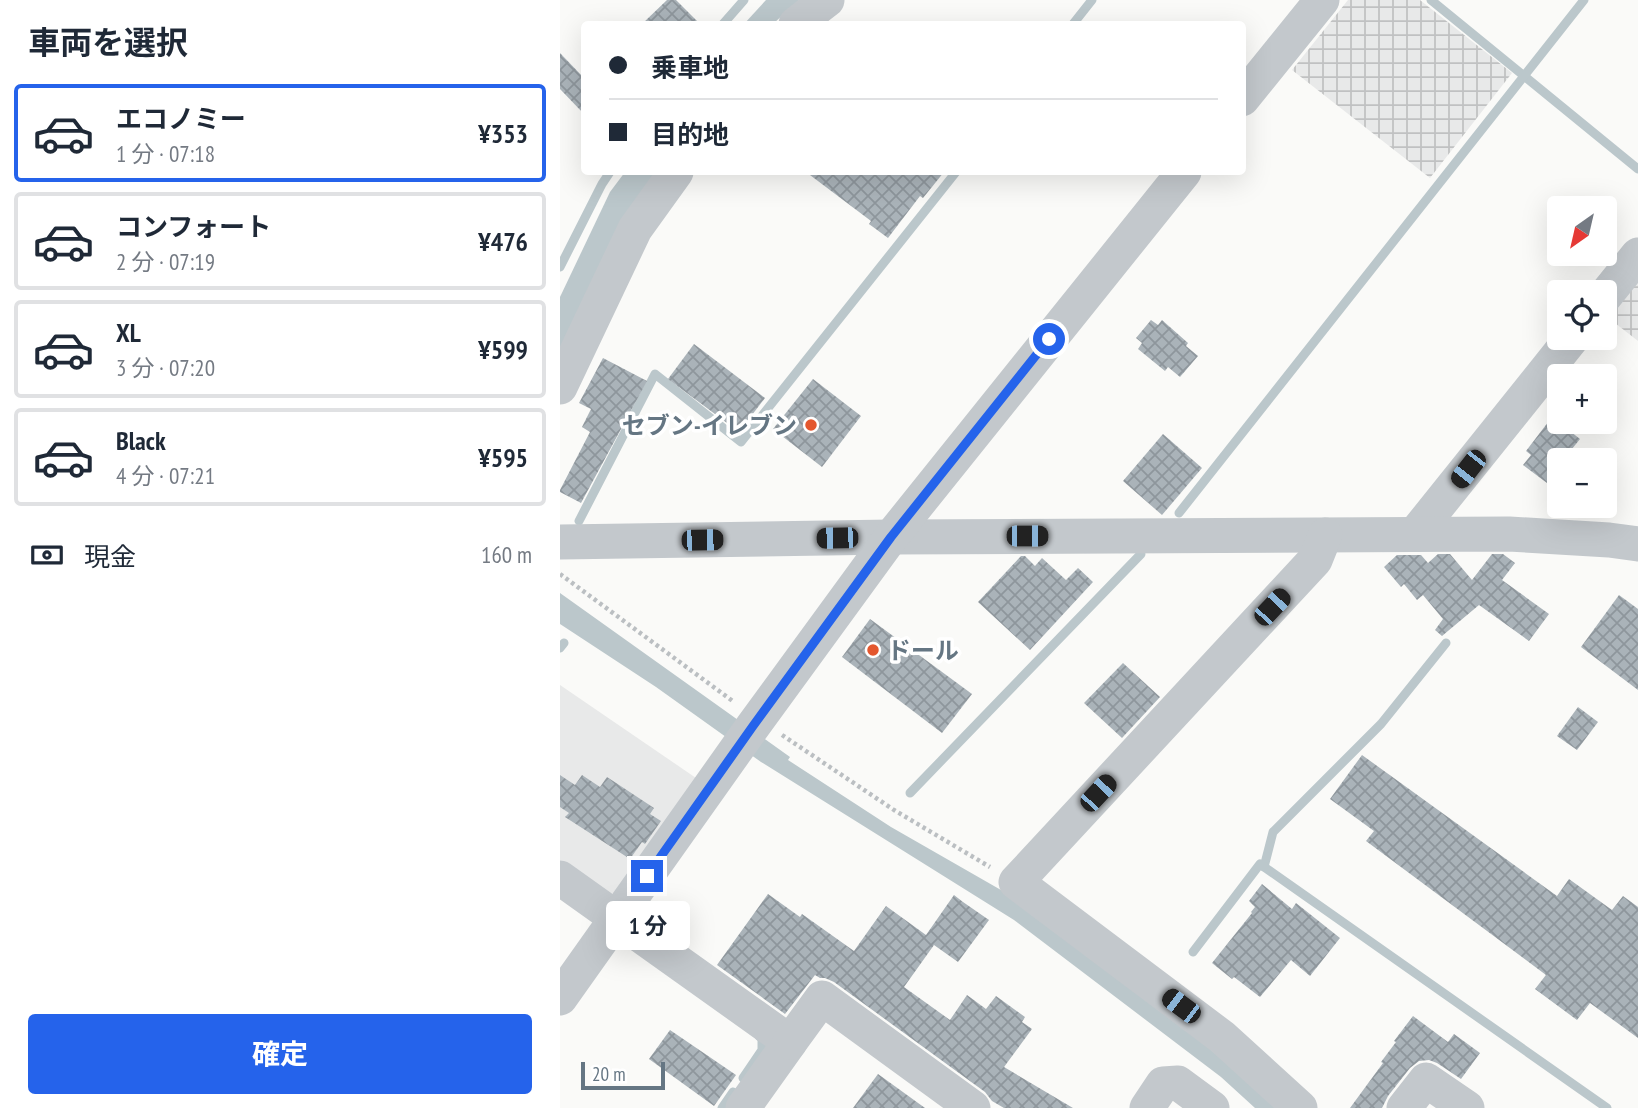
<!DOCTYPE html>
<html lang="ja">
<head>
<meta charset="utf-8">
<style>
	:root { --surface:#fff; --page:#f2f2f3; --text:#1f2937; --muted:#747a83; --line:#e0e1e3; --accent:#2563eb }
	body { margin:0; font-family:"PT Sans Narrow","Noto Sans JP",sans-serif; background:var(--page); color:var(--text); height:100vh; display:flex; flex-direction:column; font-size:26px; white-space:nowrap }
	* { box-sizing:border-box; margin:0 }
	p { font-size:23px; color:var(--muted) }
	.icon { flex:none; width:38px; height:38px; fill:none; stroke:currentColor; stroke-width:2; stroke-linecap:round; stroke-linejoin:round }
	.map { position:relative; flex:1; overflow:hidden }
	.drawer { display:flex; flex-direction:column; background:var(--surface); width:560px }
	.drawer>* { flex:none }
	.banner { position:absolute; left:21px; top:21px; width:665px; height:154px; border-radius:7px; box-shadow:0 7px 28px #0002; display:grid; align-content:center; height:154px; padding:0 28px; background:var(--surface) }
	.needle { width:46px; rotate:214deg }
	.tools { position:absolute; left:987px; top:196px; display:grid; gap:14px }
	.tools a { display:grid; place-items:center; width:70px; height:70px; border-radius:7px; background:var(--surface); box-shadow:0 7px 28px #0002; font-size:35px }
	.scale { position:absolute; left:21px; bottom:18px; width:84px; box-sizing:border-box; padding-left:7px; border:4px solid #657683; border-top:0; font-size:19px; line-height:24px; white-space:nowrap; color:#657683; -webkit-text-stroke:5px #fff; paint-order:stroke }
	.end { position:absolute; width:32px; height:32px; margin:-16px; border:9px solid #2563eb; background:#fff; box-shadow:0 0 0 4px #fff }
	.from { border-radius:50% }
	.bubble { position:absolute; height:49px; border-radius:7px; background:var(--surface); box-shadow:0 7px 28px #0002; font-size:23px; font-weight:700; line-height:49px; text-align:center }
	.car { position:absolute; width:21px; height:42px; margin:-21px -10px; border-radius:9px; box-shadow:0 0 5px 2px #0007; background:linear-gradient(#222 24%,#8ab4d8 0 40%,#222 0 76%,#8ab4d8 0 86%,#222 0) }
	.banner b { display:flex; align-items:center; gap:24px; height:66px; font-size:26px }
	.banner b+b { border-top:2px solid var(--line) }
	.banner i { width:18px; height:18px; background:var(--text) }
	ul { padding:0; list-style:none }
	li { display:flex; align-items:center; gap:21px; height:98px; margin:0 14px 10px; padding:0 14px; border:4px solid var(--line); border-radius:7px }
	li div { flex:1 }
	li b { display:block; font-size:26px }
	li em { font-style:normal; font-weight:700 }
	li.on { border-color:var(--accent) }
	li>.icon { width:63px; height:63px; stroke-width:1.5 }
	h2 { padding:0 28px; font-size:32px; line-height:84px }
	.pay { display:flex; align-items:center; gap:18px; height:77px; padding:0 28px; font-size:26px }
	.pay p { margin-inline-start:auto }
	.button { display:flex; gap:14px; margin-top:auto; padding:14px 28px }
	.button a { flex:1; height:80px; border-radius:7px; background:var(--accent); color:#fff; font-size:28px; font-weight:700; line-height:80px; text-align:center }
	main { display:flex; flex:1; min-height:0 }
	.map>svg:first-child { display:block }
	.built { fill:#e8e9e9 }
	.industrial { fill:url(#industrial-grid) }
	.water { fill:#bbc7cb }
	.lines { fill:none; stroke-linecap:round; stroke-linejoin:round }
	.stream { stroke:#bbc7cb; stroke-width:9 }
	.building { fill:url(#building-cross-hatch) }
	.path { stroke:#bbbfc2; stroke-width:4.5; stroke-dasharray:3.5 3.5; stroke-linecap:butt }
	.minor { stroke:#c3c8cc; stroke-width:35 }
	.route { stroke:#2563eb; stroke-width:9 }
	.poi-dot { fill:#e4572e; stroke:#fff; stroke-width:2.5 }
	.labels { text-anchor:middle; dominant-baseline:central; stroke-width:7; stroke-linejoin:round; paint-order:stroke }
	.poi-label { font-size:24px; font-weight:bold; fill:#657683; stroke:#fff; text-anchor:end }
</style>
</head>
<body>
<main>
<section class="drawer">
<h2>車両を選択</h2>
<ul>
<li class="on"><svg class="icon" aria-label="car" viewBox="0 0 24 24"><path d="M5 17H2v-5l4-1 3-4h7l3 4 3 1v5h-3M9 17h6M6 11h13"/><circle cx="7" cy="17" r="2"/><circle cx="17" cy="17" r="2"/></svg><div><b>エコノミー</b><p>1 分 · 07:18</p></div><em>¥353</em></li>
<li><svg class="icon" aria-label="car" viewBox="0 0 24 24"><path d="M5 17H2v-5l4-1 3-4h7l3 4 3 1v5h-3M9 17h6M6 11h13"/><circle cx="7" cy="17" r="2"/><circle cx="17" cy="17" r="2"/></svg><div><b>コンフォート</b><p>2 分 · 07:19</p></div><em>¥476</em></li>
<li><svg class="icon" aria-label="car" viewBox="0 0 24 24"><path d="M5 17H2v-5l4-1 3-4h7l3 4 3 1v5h-3M9 17h6M6 11h13"/><circle cx="7" cy="17" r="2"/><circle cx="17" cy="17" r="2"/></svg><div><b>XL</b><p>3 分 · 07:20</p></div><em>¥599</em></li>
<li><svg class="icon" aria-label="car" viewBox="0 0 24 24"><path d="M5 17H2v-5l4-1 3-4h7l3 4 3 1v5h-3M9 17h6M6 11h13"/><circle cx="7" cy="17" r="2"/><circle cx="17" cy="17" r="2"/></svg><div><b>Black</b><p>4 分 · 07:21</p></div><em>¥595</em></li>
</ul>
<div class="pay"><svg class="icon" aria-label="cash" viewBox="0 0 24 24"><path d="M3 7h18v10H3z"/><circle cx="12" cy="12" r="2"/></svg>現金<p>160 m</p></div>
<div class="button"><a>確定</a></div>
</section>
<div class="map">
<svg width="1078" height="1108" viewBox="0 0 1078 1108">
	<defs>
		<pattern id="industrial-grid" width="8" height="8" patternUnits="userSpaceOnUse" patternTransform="scale(1.75)"><rect width="8" height="8" fill="#e8e9e9"/><path d="M0 4h8M4 0v8" fill="none" stroke="#c0c1c2"/></pattern>
		<pattern id="building-cross-hatch" width="8" height="8" patternUnits="userSpaceOnUse" patternTransform="scale(1.75)"><rect width="8" height="8" fill="#aab3b9"/><path d="M0 0l8 8M0 8l8-8" fill="none" stroke="#8e969c"/></pattern>
	</defs>
	<rect width="100%" height="100%" fill="#fafaf8"/>
	<path class="built" d="M0,685l136,93 -80,116 -17,-2 -39,-27z"/>
	<g class="industrial">
		<path d="M788,0h72l92,73 -82,105 -138,-108z"/>
		<path d="M1078,277v64l-32,-25z"/>
	</g>
	<g class="water">
		<path d="M206,0h33l-26,24h-29z"/>
		<path d="M65,172h31l-96,176v-51l50,-105z"/>
		<path d="M0,593l230,164 -2,3 103,67 136,78 131,99 120,104h-23l-34,-31 -207,-157 -253,-158 -105,-75 -96,-63z"/>
	</g>
	<g class="lines">
		<g class="stream">
			<path d="M871,0l207,169"/>
			<path d="M163,24l21,-24"/>
			<path d="M513,24l19,-24"/>
			<path d="M0,267l42,-83 8,-12"/>
			<path d="M619,513l405,-513"/>
			<path d="M19,521l76,-147 86,68 215,-270"/>
			<path d="M0,648l4,-5"/>
			<path d="M350,793l231,-239"/>
			<path d="M704,867l9,-35 108,-108 65,-81"/>
			<path d="M633,952l67,-88 347,244"/>
			<path d="M183,1078l19,-28v-11l-3,-3"/>
			<path d="M162,1108l11,-16"/>
		</g>
	</g>
	<g class="building">
		<path d="M107,0h9l24,24h-58z"/>
		<path d="M0,53l24,25v36l-24,-25z"/>
		<path d="M246,172h138l-21,26 -3,-2 -32,42 -19,-14 2,-3z"/>
		<path d="M591,320l7,5 4,-5 26,23 -2,3 12,10 -18,21 -12,-10 -3,4 -27,-22 4,-6 -6,-5z"/>
		<path d="M134,344l71,54 -26,34 -71,-53z"/>
		<path d="M43,358l44,23 -66,122 -21,-11v-2l30,-58 -8,-5 9,-18 -12,-6z"/>
		<path d="M253,379l48,37 -39,51 -49,-38z"/>
		<path d="M992,417l28,22 -17,21h-4v32l-36,-27 8,-10 -5,-4z"/>
		<path d="M603,434l39,34 -40,47 -39,-34z"/>
		<path d="M878,554h12l22,26 20,-26h11l12,9 -13,17 47,34 -20,27 -50,-36 -37,31 -7,-6 8,-11 -20,-24 -6,5 -13,-16 -3,3 -17,-20 13,-12h24l7,8z"/>
		<path d="M461,556h4l10,10 7,-8 24,22 12,-12 15,14 -63,68 -52,-48z"/>
		<path d="M1059,595l19,14v81l-57,-43z"/>
		<path d="M310,619l102,75 -30,39 -100,-76z"/>
		<path d="M563,663l37,34 -38,41 -38,-35z"/>
		<path d="M1018,707l20,15 -21,28 -20,-14z"/>
		<path d="M802,755l195,141 12,-17 43,31 11,-14 15,11v131l-48,-35 -13,17 -42,-31 11,-14 -180,-134 8,-10 -44,-32z"/>
		<path d="M0,775l15,10 7,-10 18,12 7,-10 47,31 -4,6 11,7 -16,23 -3,-2 -12,17 -65,-42 4,-4 -9,-6z"/>
		<path d="M702,884l30,25 4,-6 44,35 -30,38 -19,-16 -31,37 -26,-20 -2,2 -20,-16 40,-50 -1,-1 4,-5 -6,-6z"/>
		<path d="M208,894l32,23 2,-3 52,37 32,-45 40,29 28,-40 9,7 26,18 -31,42 -24,-17 -30,42 46,33 17,-25 19,14 10,-13 29,21 -3,5 10,7 -28,38 69,41h-69l-12,-7 -7,-9 -151,-110 -9,-4h-5l-5,-3 -30,39 -68,-49z"/>
		<path d="M853,1016l35,26 6,-8 26,19 -19,26 -24,-16 -8,-3 -10,1 -9,7 -22,28 -6,12h-32l33,-45 -2,-1 15,-20 -2,-1z"/>
		<path d="M110,1030l66,45 -22,31 -65,-47z"/>
		<path d="M318,1074l47,34h-72z"/>
	</g>
	<g class="lines">
		<g class="path">
			<path d="M0,574l174,128"/>
			<path d="M222,735l112,75 96,57"/>
		</g>
		<g class="minor">
			<path d="M236,24l31,-24"/>
			<path d="M682,99l80,-99"/>
			<path d="M1045,296l33,-41"/>
			<path d="M0,387l75,-158 41,-57"/>
			<path d="M855,534l157,-196"/>
			<path d="M0,542l331,-5 618,-3 100,6 29,4"/>
			<path d="M0,878l230,164 -47,66"/>
			<path d="M0,998l193,-272 138,-189 293,-365"/>
			<path d="M230,1042l32,-44 151,110"/>
			<path d="M587,1108l16,-24 15,-1 34,25"/>
			<path d="M740,1108l-78,-71 -206,-155 299,-322 10,-25"/>
			<path d="M844,1108l22,-28 41,28"/>
		</g>
	</g>
	<g class="lines">
		<path class="route" d="M87,876l106,-150 138,-189 158,-198"/>
	</g>
	<g class="poi-dot">
		<circle cx="251" cy="425" r="7"/>
		<circle cx="313" cy="650" r="7"/>
	</g>
	<g class="labels">
		<g class="poi-label">
			<text x="237" y="425">セブン-イレブン</text>
			<text x="327" y="650" text-anchor="start">ドール</text>
		</g>
	</g>
</svg>
<div class="tools">
<a><svg class="needle" viewBox="-14 -14 28 28"><path d="M0-13l5 13h-10z" fill="#e53935"/><path d="M0 13l5-13h-10z" fill="#747a83"/></svg></a>
<a><svg class="icon" aria-label="locate" viewBox="0 0 24 24"><circle cx="12" cy="12" r="6"/><path d="M12 2v4M12 18v4M2 12h4M18 12h4"/></svg></a>
<a>+</a>
<a>−</a>
</div>
<div class="scale">20 m</div>
<i class="end from" style="left:489px;top:339px"></i>
<i class="end" style="left:87px;top:876px"></i>
<div class="bubble" style="left:46px;top:901px;width:84px">1 分</div>
<i class="car" style="left:908px;top:469px;rotate:218deg"></i>
<i class="car" style="left:467px;top:536px;rotate:90deg"></i>
<i class="car" style="left:277px;top:538px;rotate:269deg"></i>
<i class="car" style="left:142px;top:540px;rotate:89deg"></i>
<i class="car" style="left:712px;top:607px;rotate:43deg"></i>
<i class="car" style="left:538px;top:793px;rotate:43deg"></i>
<i class="car" style="left:621px;top:1006px;rotate:307deg"></i>
<div class="banner">
<b><i class="from"></i>乗車地</b>
<b><i></i>目的地</b>
</div>
</div>
</main>
</body>
</html>
